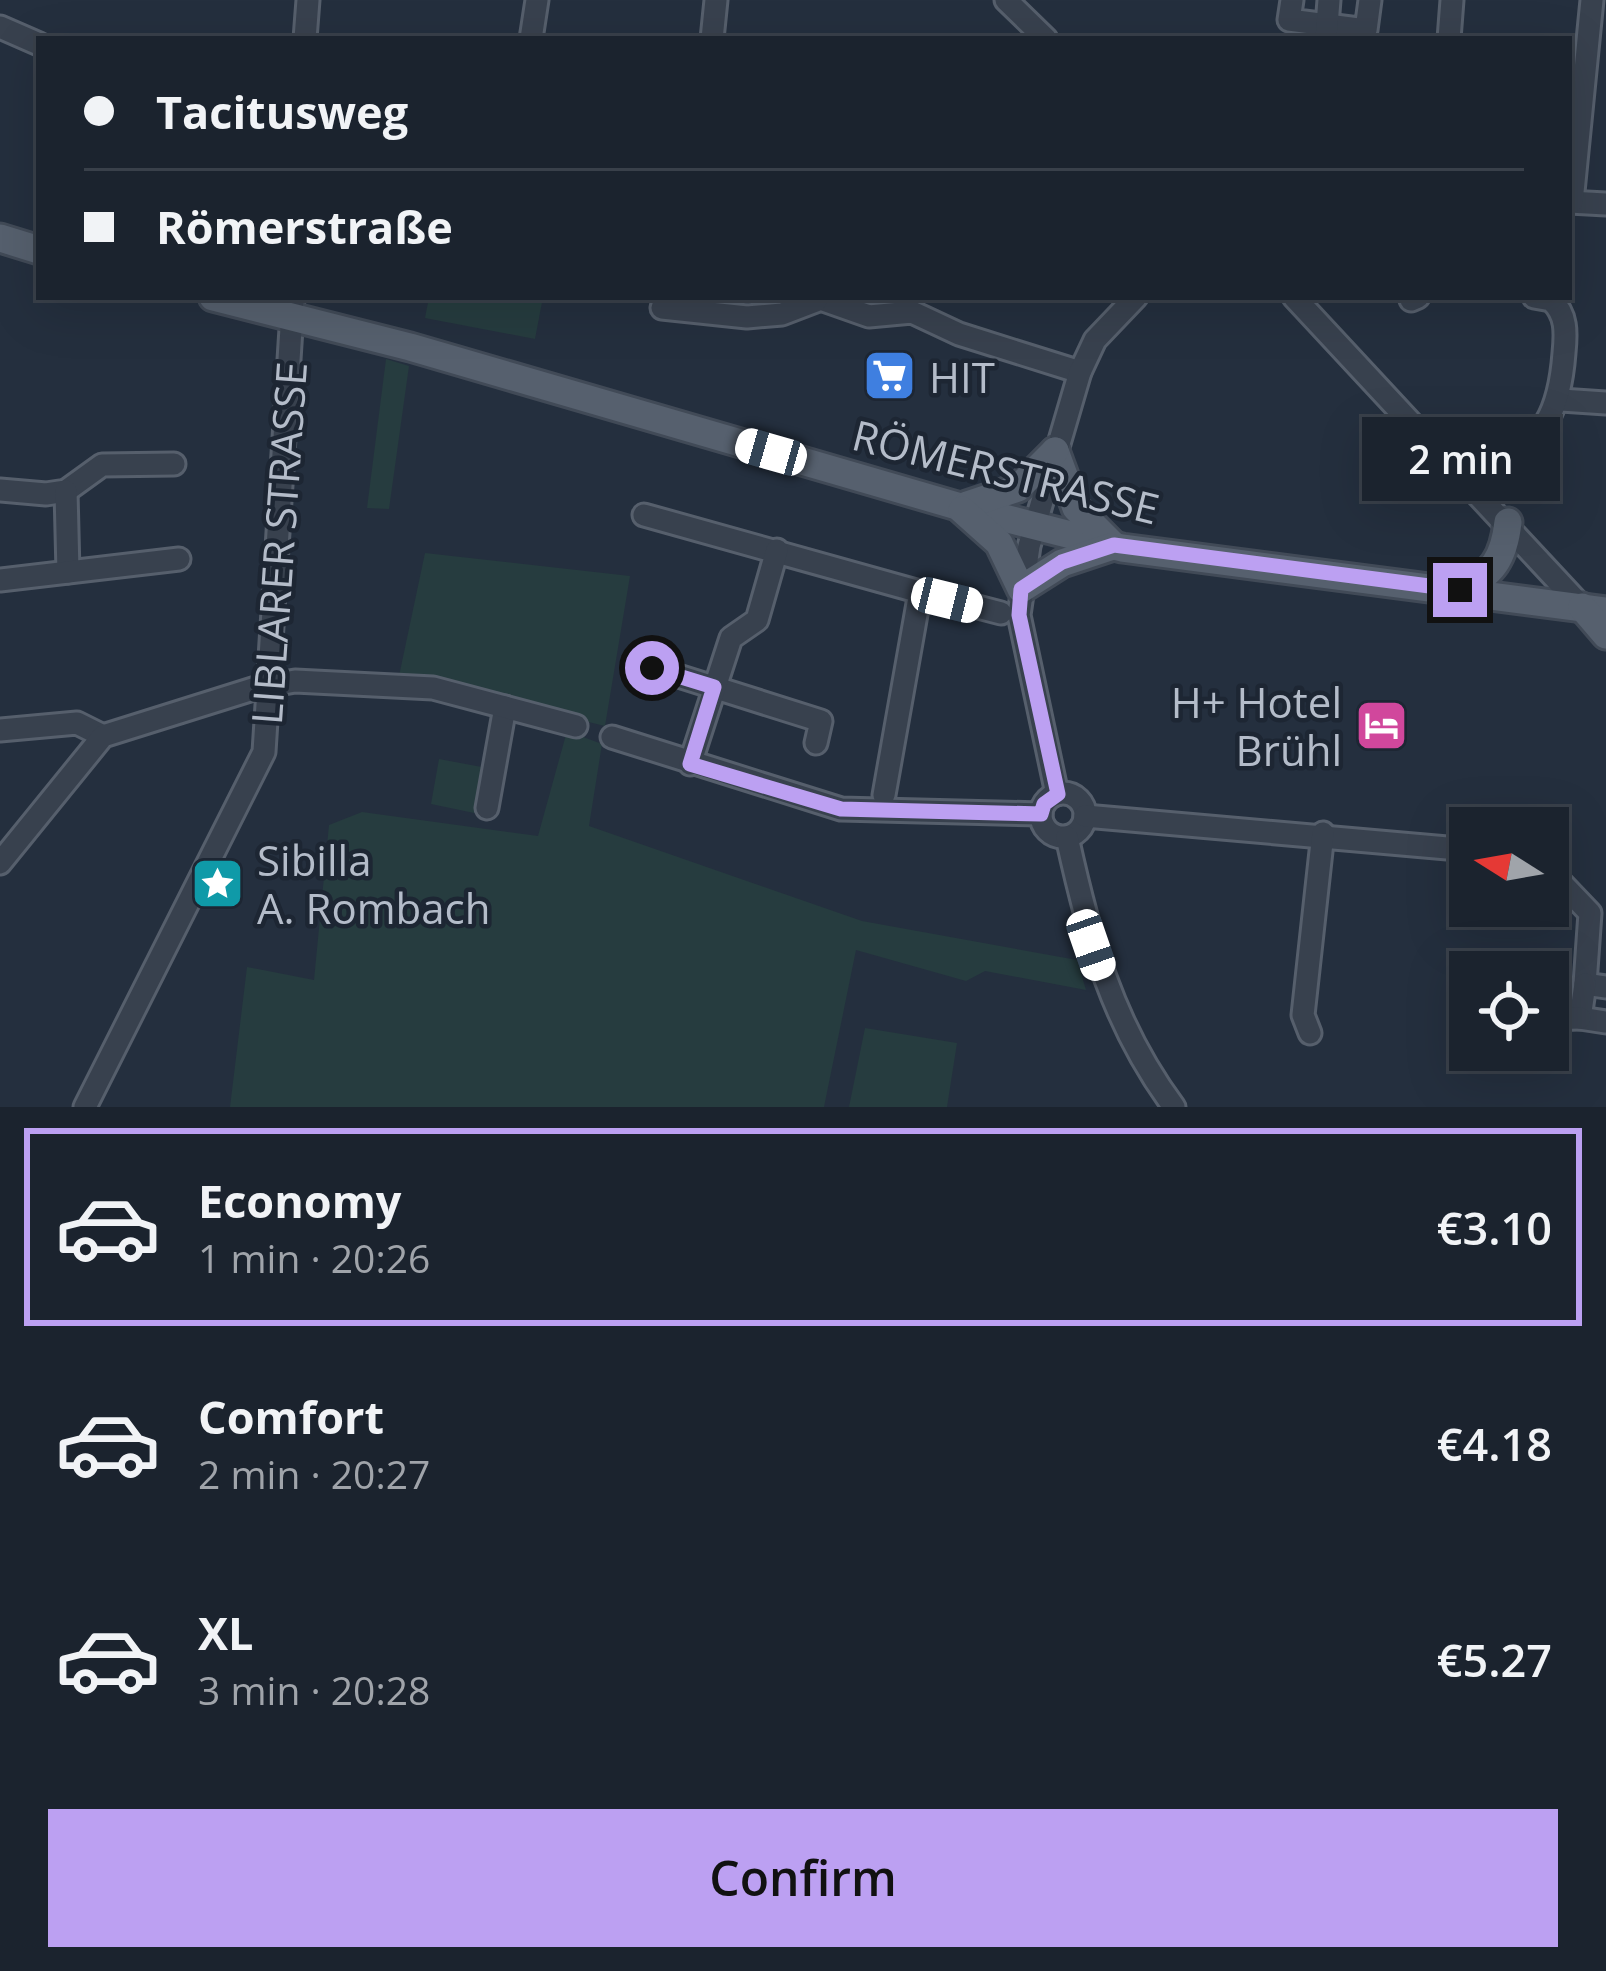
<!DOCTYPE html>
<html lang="en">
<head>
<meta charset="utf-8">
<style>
	:root { --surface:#1b232e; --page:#242b36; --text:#f1f3f6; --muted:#a0a4aa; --line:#39404a; --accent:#bca0f2 }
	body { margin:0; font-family:"Open Sans",sans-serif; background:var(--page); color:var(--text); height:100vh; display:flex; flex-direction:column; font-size:45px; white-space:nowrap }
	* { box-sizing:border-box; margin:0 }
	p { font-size:39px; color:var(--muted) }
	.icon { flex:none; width:66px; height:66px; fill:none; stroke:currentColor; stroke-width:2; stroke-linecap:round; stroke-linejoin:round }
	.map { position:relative; height:1107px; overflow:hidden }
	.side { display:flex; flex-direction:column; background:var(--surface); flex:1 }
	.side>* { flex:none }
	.guide { position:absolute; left:36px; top:36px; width:1536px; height:264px; border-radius:0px; box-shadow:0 12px 48px #0002,0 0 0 3px var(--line); display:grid; align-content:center; height:264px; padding:0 48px; background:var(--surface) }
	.needle { width:78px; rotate:281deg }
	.fabs { position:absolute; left:1449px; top:807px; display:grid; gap:24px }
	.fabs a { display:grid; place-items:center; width:120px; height:120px; border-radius:0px; background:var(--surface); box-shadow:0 12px 48px #0002,0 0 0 3px var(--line); font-size:60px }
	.end { position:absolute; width:54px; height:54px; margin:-27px; border:15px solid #bca0f2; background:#111; box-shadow:0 0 0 6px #111 }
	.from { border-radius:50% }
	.bubble { position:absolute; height:84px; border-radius:0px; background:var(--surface); box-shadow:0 12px 48px #0002,0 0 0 3px var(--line); font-size:39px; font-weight:600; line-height:84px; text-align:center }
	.car { position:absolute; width:36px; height:72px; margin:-36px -18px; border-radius:15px; box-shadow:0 0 9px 3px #0007; background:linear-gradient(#fff 24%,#345 0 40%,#fff 0 76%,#345 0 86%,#fff 0) }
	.guide b { display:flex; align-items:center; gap:42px; height:114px; font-size:45px }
	.guide b+b { border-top:3px solid var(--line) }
	.guide i { width:30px; height:30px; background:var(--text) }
	ul { padding:21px 0 0; list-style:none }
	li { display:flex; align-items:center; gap:36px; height:198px; margin:0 24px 18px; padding:0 24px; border:6px solid transparent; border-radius:0px }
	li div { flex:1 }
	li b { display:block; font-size:45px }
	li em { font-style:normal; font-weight:600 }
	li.on { border-color:var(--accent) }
	li>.icon { width:108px; height:108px; stroke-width:1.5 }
	.primary-button { display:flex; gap:24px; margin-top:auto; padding:24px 48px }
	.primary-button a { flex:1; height:138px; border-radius:0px; background:var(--accent); color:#111; font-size:48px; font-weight:600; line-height:138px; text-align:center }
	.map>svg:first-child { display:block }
	.green { fill:#263c3f }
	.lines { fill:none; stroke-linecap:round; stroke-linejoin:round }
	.minor-casing { stroke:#565f6c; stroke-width:27 }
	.major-casing { stroke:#414a57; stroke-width:33 }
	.minor { stroke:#38414e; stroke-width:21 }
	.major { stroke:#56606e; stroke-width:27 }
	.route { stroke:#bca0f2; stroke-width:15 }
	.labels { text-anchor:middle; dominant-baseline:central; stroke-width:9; stroke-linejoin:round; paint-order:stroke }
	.poi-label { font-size:42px; fill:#b4bcc9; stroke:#1d2633; text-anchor:start }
	.street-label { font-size:42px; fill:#b4bcc9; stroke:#1d2633 }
</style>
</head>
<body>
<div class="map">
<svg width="1606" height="1107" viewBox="0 0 1606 1107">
	<rect width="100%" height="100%" fill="#242f3e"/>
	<g class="green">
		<path d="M429,297h114l-8,42 -110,-21z"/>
		<path d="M386,359l23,7 -20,143 -22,-1z"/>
		<path d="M425,553l205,23 -25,150 -206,-50z"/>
		<path d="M567,731l35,13 -13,82 273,95 215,39 9,30 -101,-19 -19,10 -110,-31 -32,157h-594l17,-140 67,13 15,-155 33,-13 176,24z"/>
		<path d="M439,759l48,9 -8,46 -48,-10z"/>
		<path d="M865,1028l92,15 -10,64h-98z"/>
	</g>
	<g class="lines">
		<defs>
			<g id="minor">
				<path d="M1006,0l40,39"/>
				<path d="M1292,0l-3,20 77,10 4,-30"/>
				<path d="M0,27l39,17"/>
				<path d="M1326,38l3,-38"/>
				<path d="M305,39l3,-39"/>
				<path d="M531,39l6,-39"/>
				<path d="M712,39l4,-39"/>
				<path d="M1449,39l3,-39"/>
				<path d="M1569,202l37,2"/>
				<path d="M1572,202l20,-202"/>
				<path d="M815,297l54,19 43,-4 47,22 121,38"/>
				<path d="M1294,297l288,310"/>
				<path d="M1411,300l7,-3"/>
				<path d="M662,308l85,9 35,-3 34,-13"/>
				<path d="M1561,400l45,3"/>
				<path d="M0,490l46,4 20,-3 36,-26 72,-1"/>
				<path d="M66,491l2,81"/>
				<path d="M1477,491c56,-52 81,-58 87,-138 2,-20 3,-39 -13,-53l-17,-3"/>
				<path d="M644,515l276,77"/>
				<path d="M0,580l179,-21"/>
				<path d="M653,668l168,53 -5,22"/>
				<path d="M0,730l77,-7 26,13"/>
				<path d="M612,737l229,72 200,5"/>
				<path d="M690,764l41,-126 26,-18 20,-70"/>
				<circle cx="1063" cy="815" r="22"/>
				<path d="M1057,794l-38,-179 10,-69 51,-174 15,-32 41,-43"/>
				<path d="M884,795l36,-203 81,21"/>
				<path d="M487,808l18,-101"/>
				<path d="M1085,816l385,34"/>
				<path d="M1067,837c22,100 45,187 107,270"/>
				<path d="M0,863l103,-127 153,-48 39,-7 138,7 143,38"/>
				<path d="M1548,869l42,44 -5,71 21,3"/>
				<path d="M1585,984l-5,34 26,4"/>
				<path d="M1548,1019l32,-1"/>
				<path d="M1310,1033l-7,-18 20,-182"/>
				<path d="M85,1107l179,-355 29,-455"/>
			</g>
			<g id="major">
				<path d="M0,238l39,12"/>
				<path d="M213,297l197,50 547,159 165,42 484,63"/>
				<path d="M1055,451l21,57 35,35"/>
				<path d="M967,505l51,-17 37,-37"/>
				<path d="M962,510l37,33 22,46 41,-26 48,-16"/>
				<path d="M1461,590c32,-16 43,-32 47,-68"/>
				<path d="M1582,607l24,28"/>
			</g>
		</defs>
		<use href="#minor" class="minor-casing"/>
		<use href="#major" class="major-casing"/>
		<use href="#minor" class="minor"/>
		<use href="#major" class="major"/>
	</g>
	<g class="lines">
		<path class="route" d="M652,668l62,19 -24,77 151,45 200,5 3,-10 14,-10 -39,-179 2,-26 41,-27 52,-17 346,45"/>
	</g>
	<defs>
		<symbol id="supermarket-square" viewBox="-11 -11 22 22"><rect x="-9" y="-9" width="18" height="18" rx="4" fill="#3f7fe0" stroke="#1d2633"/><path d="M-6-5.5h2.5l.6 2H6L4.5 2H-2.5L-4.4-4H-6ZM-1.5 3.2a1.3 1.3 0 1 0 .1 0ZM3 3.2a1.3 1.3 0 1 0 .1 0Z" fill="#fff"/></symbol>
		<symbol id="hotel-square" viewBox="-11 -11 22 22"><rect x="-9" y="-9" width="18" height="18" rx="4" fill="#d1479c" stroke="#1d2633"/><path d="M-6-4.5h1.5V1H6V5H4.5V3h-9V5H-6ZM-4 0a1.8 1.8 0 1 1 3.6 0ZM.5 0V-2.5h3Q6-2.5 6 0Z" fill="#fff"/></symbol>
		<symbol id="sight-square" viewBox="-11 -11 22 22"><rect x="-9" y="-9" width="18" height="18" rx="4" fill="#0f9aa8" stroke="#1d2633"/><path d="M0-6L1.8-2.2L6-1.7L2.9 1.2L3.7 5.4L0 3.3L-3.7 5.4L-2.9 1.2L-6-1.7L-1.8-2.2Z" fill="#fff"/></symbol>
	</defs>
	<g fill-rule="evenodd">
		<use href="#supermarket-square" x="860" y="346" width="59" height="59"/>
		<use href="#hotel-square" x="1352" y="696" width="59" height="59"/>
		<use href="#sight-square" x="188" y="854" width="59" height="59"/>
	</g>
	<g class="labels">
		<g class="poi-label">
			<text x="929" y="376">HIT</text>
			<text x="1342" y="701" text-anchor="end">H+ Hotel<tspan x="1342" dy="48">Brühl</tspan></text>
			<text x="257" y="859">Sibilla<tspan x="257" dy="48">A. Rombach</tspan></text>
		</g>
		<g class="street-label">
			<text transform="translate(1006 471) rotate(14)">RÖMERSTRASSE</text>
			<text transform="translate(278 543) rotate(-86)">LIBLARER STRASSE</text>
		</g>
	</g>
</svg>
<div class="fabs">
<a><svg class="needle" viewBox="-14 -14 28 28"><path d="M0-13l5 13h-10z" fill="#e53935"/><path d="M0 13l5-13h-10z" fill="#a0a4aa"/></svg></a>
<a><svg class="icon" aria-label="locate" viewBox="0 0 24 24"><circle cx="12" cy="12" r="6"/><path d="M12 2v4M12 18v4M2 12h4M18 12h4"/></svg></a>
</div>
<i class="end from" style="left:652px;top:668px"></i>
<i class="end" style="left:1460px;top:590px"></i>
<div class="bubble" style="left:1362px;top:417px;width:198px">2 min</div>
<i class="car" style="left:771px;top:452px;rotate:286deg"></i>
<i class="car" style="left:947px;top:600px;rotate:104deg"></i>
<i class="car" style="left:1091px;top:945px;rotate:161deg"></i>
<div class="guide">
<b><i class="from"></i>Tacitusweg</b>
<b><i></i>Römerstraße</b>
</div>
</div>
<section class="side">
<ul>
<li class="on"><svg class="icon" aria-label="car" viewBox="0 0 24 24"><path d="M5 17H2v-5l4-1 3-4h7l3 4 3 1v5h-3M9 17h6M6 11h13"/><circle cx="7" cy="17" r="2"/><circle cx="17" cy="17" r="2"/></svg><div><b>Economy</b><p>1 min · 20:26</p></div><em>€3.10</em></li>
<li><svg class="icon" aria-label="car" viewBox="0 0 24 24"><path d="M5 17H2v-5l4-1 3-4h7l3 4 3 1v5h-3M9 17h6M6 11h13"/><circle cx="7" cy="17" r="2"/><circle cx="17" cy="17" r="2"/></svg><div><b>Comfort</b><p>2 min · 20:27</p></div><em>€4.18</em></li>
<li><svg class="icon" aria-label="car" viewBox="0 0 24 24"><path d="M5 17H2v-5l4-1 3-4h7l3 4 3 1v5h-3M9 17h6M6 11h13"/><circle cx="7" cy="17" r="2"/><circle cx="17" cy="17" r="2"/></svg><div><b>XL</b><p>3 min · 20:28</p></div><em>€5.27</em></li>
</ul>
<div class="primary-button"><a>Confirm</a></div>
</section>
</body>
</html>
